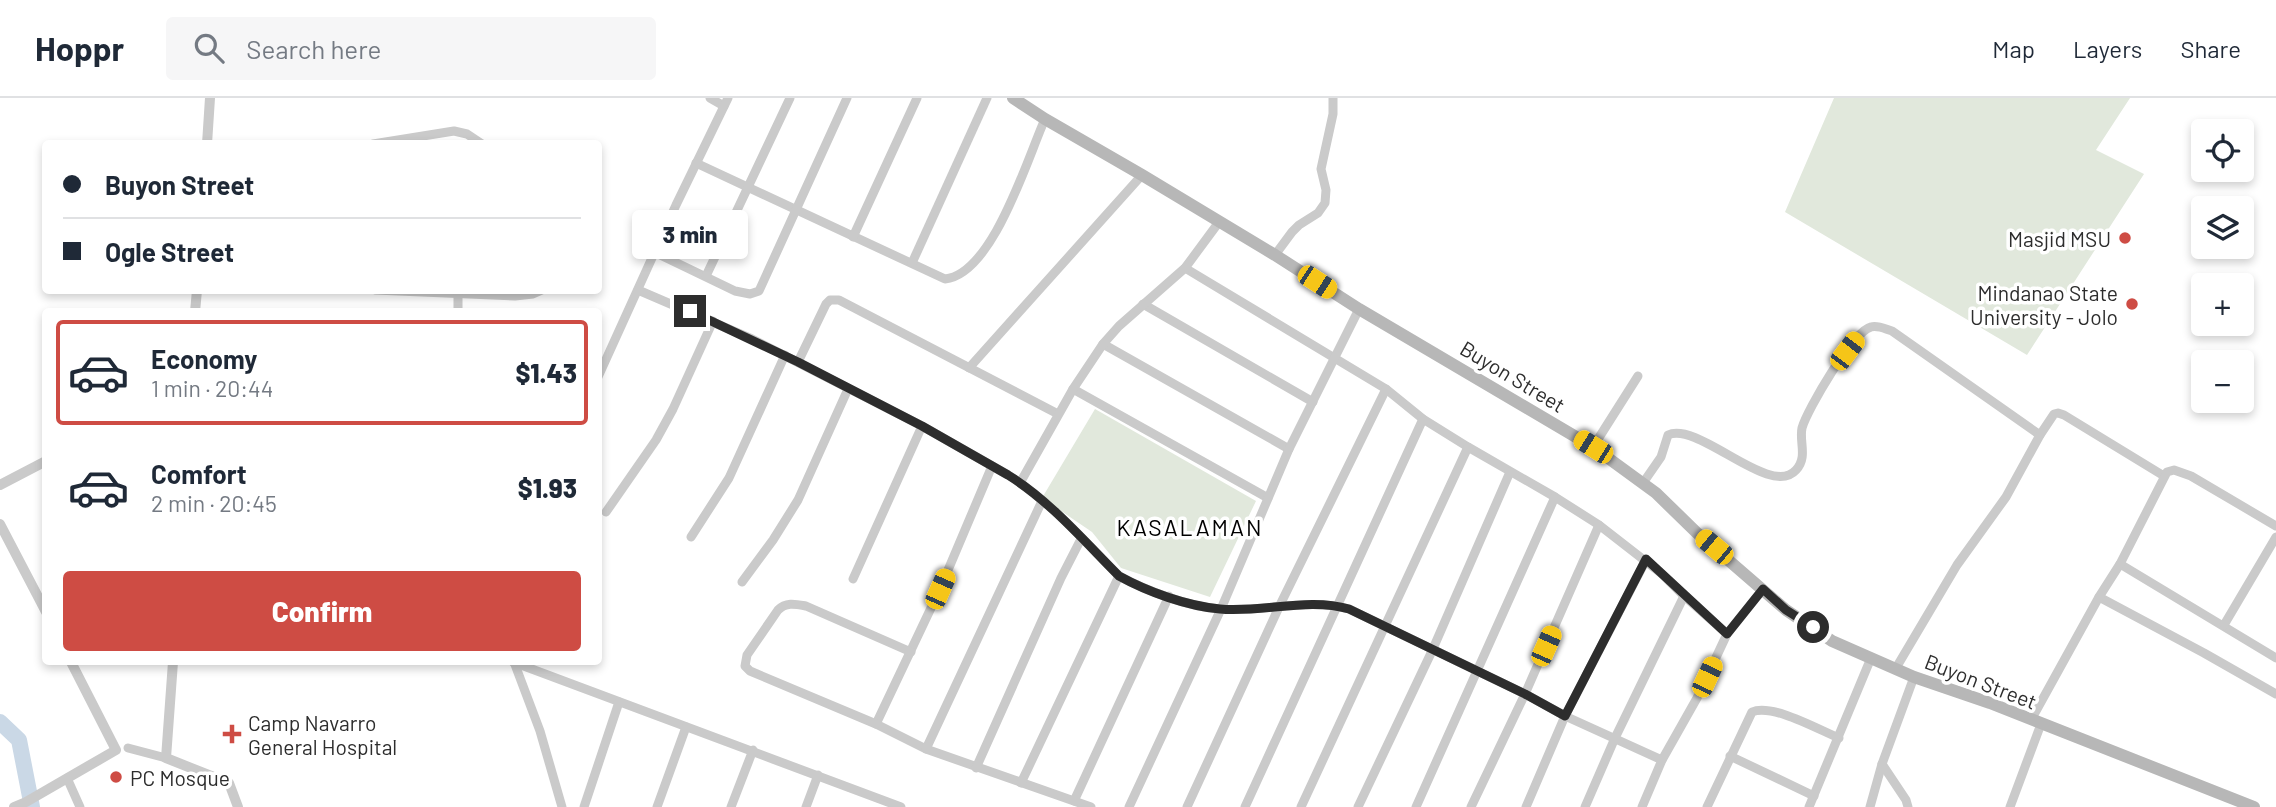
<!DOCTYPE html>
<html lang="en">
<head>
<meta charset="utf-8">
<style>
	:root { --surface:#fff; --page:#f6f6f7; --text:#1f2937; --muted:#747a83; --line:#e0e1e3; --accent:#ce4c44 }
	body { margin:0; font-family:Barlow,sans-serif; background:var(--page); color:var(--text); height:100vh; display:flex; flex-direction:column; font-size:26px; white-space:nowrap }
	* { box-sizing:border-box; margin:0 }
	p { font-size:23px; color:var(--muted) }
	.icon { flex:none; width:38px; height:38px; fill:none; stroke:currentColor; stroke-width:2; stroke-linecap:round; stroke-linejoin:round }
	.map { position:relative; flex:1; overflow:hidden }
	.side { position:absolute; left:42px; top:210px; width:560px; height:357px; display:flex; flex-direction:column; background:var(--surface); border-radius:7px; box-shadow:0 4px 10px #0003 }
	.side>* { flex:none }
	.banner { position:absolute; left:42px; top:42px; width:560px; height:154px; border-radius:7px; box-shadow:0 4px 10px #0003; display:grid; align-content:center; height:154px; padding:0 21px; background:var(--surface) }
	.fabs { position:absolute; left:2191px; top:21px; display:grid; gap:14px }
	.fabs a { display:grid; place-items:center; width:63px; height:63px; border-radius:7px; background:var(--surface); box-shadow:0 4px 10px #0003; font-size:35px }
	.end { position:absolute; width:32px; height:32px; margin:-16px; border:9px solid #2d2d2d; background:#fff; box-shadow:0 0 0 4px #fff }
	.from { border-radius:50% }
	.bubble { position:absolute; height:49px; border-radius:7px; background:var(--surface); box-shadow:0 4px 10px #0003; font-size:23px; font-weight:800; line-height:49px; text-align:center }
	.car { position:absolute; width:21px; height:42px; margin:-21px -10px; border-radius:9px; box-shadow:0 0 5px 2px #0007; background:linear-gradient(#f5c518 24%,#345 0 40%,#f5c518 0 76%,#345 0 86%,#f5c518 0) }
	.banner b { display:flex; align-items:center; gap:24px; height:66px; font-size:26px }
	.banner b+b { border-top:2px solid var(--line) }
	.banner i { width:18px; height:18px; background:var(--text) }
	ul { padding:12px 0 0; list-style:none }
	li { display:flex; align-items:center; gap:21px; height:105px; margin:0 14px 10px; padding:0 7px; border:4px solid transparent; border-radius:7px }
	li div { flex:1 }
	li b { display:block; font-size:26px }
	li em { font-style:normal; font-weight:800 }
	li.current { border-color:var(--accent) }
	li>.icon { width:63px; height:63px; stroke-width:1.5 }
	.button { display:flex; gap:14px; margin-top:auto; padding:14px 21px }
	.button a { flex:1; height:80px; border-radius:7px; background:var(--accent); color:#fff; font-size:28px; font-weight:800; line-height:80px; text-align:center }
	header { display:flex; align-items:center; gap:42px; box-sizing:border-box; height:98px; padding:0 35px; background:var(--surface); border-bottom:2px solid var(--line) }
	header strong { font-size:33px }
	nav { display:flex; gap:38px; margin-inline-start:auto; font-size:24px }
	.search { width:490px; height:63px; background:var(--page); display:flex; align-items:center; gap:18px; box-sizing:border-box; padding:0 24px; border-radius:7px; color:var(--muted); font-size:26px }
	.map>svg:first-child { display:block }
	.park { fill:#e1e8dc }
	.lines { fill:none; stroke-linecap:round; stroke-linejoin:round }
	.river { stroke:#cad8e6; stroke-width:16 }
	.minor { stroke:#cacaca; stroke-width:9 }
	.tertiary { stroke:#cacaca; stroke-width:10 }
	.secondary { stroke:#b7b7b7; stroke-width:12 }
	.route { stroke:#2d2d2d; stroke-width:9 }
	.poi-dot { fill:#ce4c44; stroke:#fff; stroke-width:2.5 }
	.labels { text-anchor:middle; dominant-baseline:central; stroke-width:7; stroke-linejoin:round; paint-order:stroke }
	.poi-label { font-size:21px; fill:#2d2d2d; stroke:#fff; text-anchor:end }
	.street-label { font-size:21px; fill:#2d2d2d; stroke:#fff }
	.neighbourhood-label { font-size:23px; letter-spacing:2px; fill:#000; stroke:#fff }
</style>
</head>
<body>
<header>
<strong>Hoppr</strong>
<div class="search"><svg class="icon" aria-label="search" viewBox="0 0 24 24"><circle cx="10" cy="10" r="6"/><path d="M15 15l6 6"/></svg>Search here</div>
<nav><a>Map</a><a>Layers</a><a>Share</a></nav>
</header>
<div class="map">
<svg width="2276" height="709" viewBox="0 0 2276 709">
	<rect width="100%" height="100%" fill="#fff"/>
	<g class="park">
		<path d="M1834,0h296l-34,52 48,24 -117,181 -242,-143z"/>
		<path d="M1095,311l161,92 -46,96 -89,-29 -29,-36 -50,-34z"/>
	</g>
	<g class="lines">
		<path class="river" d="M0,624l19,18 13,67"/>
		<g class="minor">
			<path d="M710,0l14,8"/>
			<path d="M373,46l81,-13 13,3 15,10"/>
			<path d="M696,65l249,116c48,-5 82,-120 100,-160"/>
			<path d="M853,139l64,-139"/>
			<path d="M654,154l81,39 15,3 9,-3 88,-193"/>
			<path d="M1275,157l17,-23 7,-7 19,-12 7,-10 1,-13 -5,-21 12,-55v-16"/>
			<path d="M912,165l75,-165"/>
			<path d="M1185,170l201,121 37,30 45,28 87,50 44,28 63,49 22,22 43,38"/>
			<path d="M706,178l84,-178"/>
			<path d="M375,192l140,6 18,-2 9,-4"/>
			<path d="M638,192l114,49 170,87 86,49c42,26 76,66 111,101 28,15 70,31 101,33 42,4 88,-12 129,0l176,85 40,22 97,44"/>
			<path d="M458,197v17"/>
			<path d="M1143,206l170,98"/>
			<path d="M1103,246l186,105"/>
			<path d="M798,264l28,-58 4,-4h9l219,114"/>
			<path d="M969,270l173,-193"/>
			<path d="M598,279l78,-172 52,-107"/>
			<path d="M1073,291l195,109"/>
			<path d="M1593,349l45,-71"/>
			<path d="M992,368l-52,123 -64,135 50,25 165,58"/>
			<path d="M1020,385l53,-94 30,-45 16,-18 66,-58 34,-46"/>
			<path d="M1643,385l18,-26 7,-22c31,-14 102,64 128,35 12,-13 3,-28 6,-42 5,-18 51,-97 69,-101 7,-2 14,2 21,4l148,104"/>
			<path d="M606,414l50,-72 17,-31 40,-88"/>
			<path d="M691,439l38,-59 56,-123"/>
			<path d="M2120,466l156,94"/>
			<path d="M853,481l69,-153"/>
			<path d="M742,484l31,-42 25,-40 50,-111"/>
			<path d="M2099,499l105,56 72,41"/>
			<path d="M2224,527l52,-88"/>
			<path d="M513,564l388,145"/>
			<path d="M514,564l26,69 22,76"/>
			<path d="M1896,570l61,-103 49,-68 34,-62 14,-21 4,-1 6,2 100,61"/>
			<path d="M2031,622l68,-123 21,-33 47,-92 7,-2 17,6 85,50"/>
			<path d="M876,626l-126,-53 -5,-5 2,-11 31,-45c8,-8 17,-6 28,-4l105,46"/>
			<path d="M128,650l38,10"/>
			<path d="M926,651l116,-248"/>
			<path d="M1730,658l84,40"/>
			<path d="M1882,666l24,36 2,7"/>
			<path d="M976,670l85,-190 20,-39"/>
			<path d="M67,680l13,29"/>
			<path d="M1021,685l98,-207"/>
			<path d="M1074,703l95,-205"/>
			<path d="M584,709l35,-105"/>
			<path d="M657,709l29,-80"/>
			<path d="M731,709l22,-57"/>
			<path d="M806,709l12,-32"/>
			<path d="M1129,709l92,-198 68,-160 70,-140"/>
			<path d="M1187,709l92,-200 107,-218"/>
			<path d="M1245,709l178,-388"/>
			<path d="M1301,709l167,-360"/>
			<path d="M1358,709l74,-156 78,-179"/>
			<path d="M1416,709l139,-310"/>
			<path d="M1471,709l54,-113 74,-169"/>
			<path d="M1526,709l39,-91 81,-156"/>
			<path d="M1585,709l30,-69 69,-142"/>
			<path d="M1642,709l20,-47 35,-62 30,-64 36,-45"/>
			<path d="M1707,709l45,-95c20,-9 67,18 87,26"/>
			<path d="M1809,709l62,-149"/>
			<path d="M1870,709l12,-43 32,-87"/>
			<path d="M2010,709l31,-83"/>
		</g>
		<g class="tertiary">
			<path d="M207,46l3,-46"/>
			<path d="M195,214l2,-22"/>
			<path d="M0,387l46,-24"/>
			<path d="M0,426l46,88"/>
			<path d="M173,564l-7,96 63,25 9,24"/>
			<path d="M14,709l12,-5 90,-52 -45,-88"/>
		</g>
		<path class="secondary" d="M1013,0l32,21 97,56 133,80 84,54 234,138 63,46 41,40 89,77 46,31 82,36 76,26 264,104"/>
	</g>
	<g class="lines">
		<path class="route" d="M690,213l108,51 124,64 86,49c42,26 76,66 111,101 29,16 68,30 101,33 43,4 88,-12 129,0l176,85 40,22 81,-157 81,75 36,-45 23,21 27,17"/>
	</g>
	<g class="poi-dot">
		<circle cx="2125" cy="140" r="7"/>
		<circle cx="2132" cy="206" r="7"/>
		<path d="M228.5 625.5h7v7h7v7h-7v7h-7v-7h-7v-7h7z"/>
		<circle cx="116" cy="679" r="7"/>
	</g>
	<g class="labels">
		<g class="poi-label">
			<text x="2111" y="140">Masjid MSU</text>
			<text x="2118" y="194">Mindanao State<tspan x="2118" dy="24">University - Jolo</tspan></text>
			<text x="248" y="624" text-anchor="start">Camp Navarro<tspan x="248" dy="24">General Hospital</tspan></text>
			<text x="130" y="679" text-anchor="start">PC Mosque</text>
		</g>
		<g class="street-label">
			<text transform="translate(1513 278) rotate(31)">Buyon Street</text>
			<text transform="translate(1981 583) rotate(21)">Buyon Street</text>
		</g>
		<g class="neighbourhood-label">
			<text x="1190" y="429">KASALAMAN</text>
		</g>
	</g>
</svg>
<div class="fabs">
<a><svg class="icon" aria-label="locate" viewBox="0 0 24 24"><circle cx="12" cy="12" r="6"/><path d="M12 2v4M12 18v4M2 12h4M18 12h4"/></svg></a>
<a><svg class="icon" aria-label="layers" viewBox="0 0 24 24"><path d="M12 4l9 5-9 5-9-5zM3 14l9 5 9-5"/></svg></a>
<a>+</a>
<a>−</a>
</div>
<i class="end from" style="left:1813px;top:529px"></i>
<i class="end" style="left:690px;top:213px"></i>
<div class="bubble" style="left:632px;top:112px;width:116px">3 min</div>
<i class="car" style="left:1317px;top:184px;rotate:123deg"></i>
<i class="car" style="left:1847px;top:253px;rotate:37deg"></i>
<i class="car" style="left:1593px;top:349px;rotate:302deg"></i>
<i class="car" style="left:1714px;top:449px;rotate:310deg"></i>
<i class="car" style="left:940px;top:491px;rotate:24deg"></i>
<i class="car" style="left:1546px;top:548px;rotate:24deg"></i>
<i class="car" style="left:1707px;top:579px;rotate:25deg"></i>
<div class="banner">
<b><i class="from"></i>Buyon Street</b>
<b><i></i>Ogle Street</b>
</div>
<section class="side">
<ul>
<li class="current"><svg class="icon" aria-label="car" viewBox="0 0 24 24"><path d="M5 17H2v-5l4-1 3-4h7l3 4 3 1v5h-3M9 17h6M6 11h13"/><circle cx="7" cy="17" r="2"/><circle cx="17" cy="17" r="2"/></svg><div><b>Economy</b><p>1 min · 20:44</p></div><em>$1.43</em></li>
<li><svg class="icon" aria-label="car" viewBox="0 0 24 24"><path d="M5 17H2v-5l4-1 3-4h7l3 4 3 1v5h-3M9 17h6M6 11h13"/><circle cx="7" cy="17" r="2"/><circle cx="17" cy="17" r="2"/></svg><div><b>Comfort</b><p>2 min · 20:45</p></div><em>$1.93</em></li>
</ul>
<div class="button"><a>Confirm</a></div>
</section>
</div>
</body>
</html>
